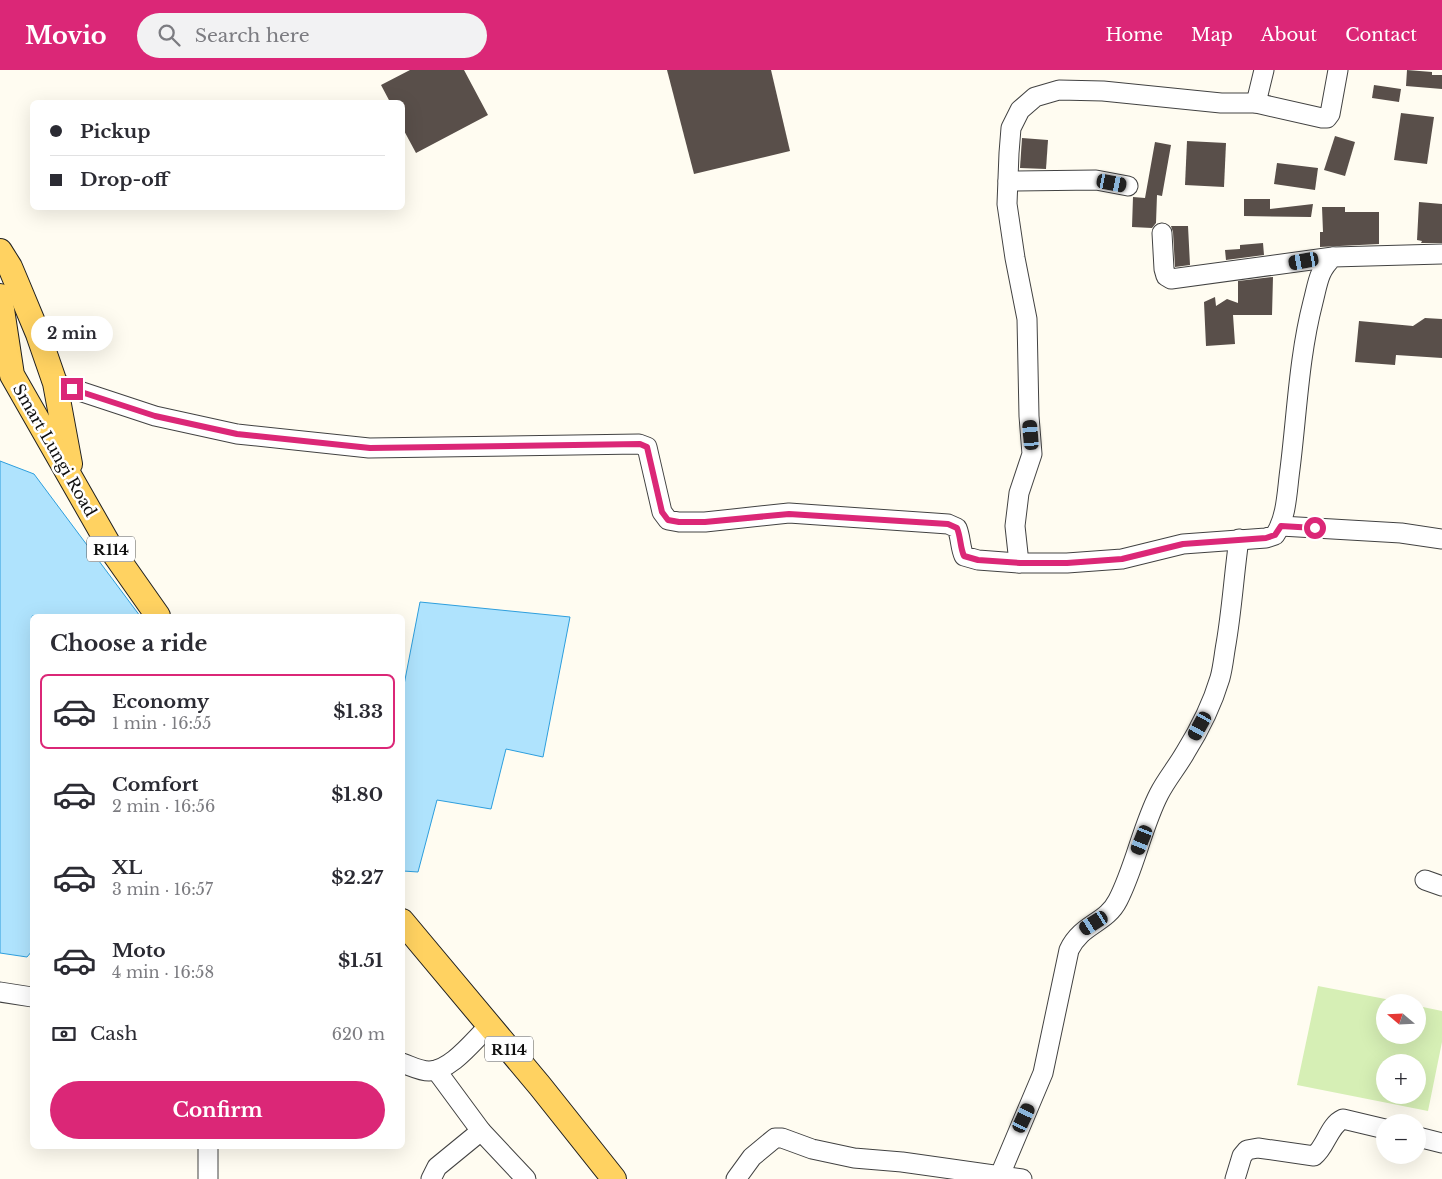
<!DOCTYPE html>
<html lang="en">
<head>
<meta charset="utf-8">
<style>
	:root { --surface:#fff; --page:#f2f2f3; --text:#2b2b33; --muted:#7c7c81; --line:#e1e1e2; --accent:#db2777 }
	body { margin:0; font-family:"Libre Baskerville",serif; background:var(--page); color:var(--text); height:100vh; display:flex; flex-direction:column; font-size:19px; white-space:nowrap }
	* { box-sizing:border-box; margin:0 }
	p { font-size:16px; color:var(--muted) }
	.icon { flex:none; width:28px; height:28px; fill:none; stroke:currentColor; stroke-width:2; stroke-linecap:round; stroke-linejoin:round }
	.map { position:relative; flex:1; overflow:hidden }
	.panel { position:absolute; left:30px; top:544px; width:375px; height:535px; display:flex; flex-direction:column; background:var(--surface); border-radius:8px; box-shadow:0 5px 20px #0002 }
	.panel>* { flex:none }
	.hud { position:absolute; left:30px; top:30px; width:375px; height:110px; border-radius:8px; box-shadow:0 5px 20px #0002; display:grid; align-content:center; height:110px; padding:0 20px; background:var(--surface) }
	.needle { width:32px; rotate:289deg }
	.buttons { position:absolute; left:1376px; top:924px; display:grid; gap:10px }
	.buttons a { display:grid; place-items:center; width:50px; height:50px; border-radius:50%; background:var(--surface); box-shadow:0 5px 20px #0002; font-size:25px }
	.end { position:absolute; width:22px; height:22px; margin:-11px; border:6px solid #db2777; background:#fff; box-shadow:0 0 0 2px #fff }
	.from { border-radius:50% }
	.bubble { position:absolute; height:35px; border-radius:18px; background:var(--surface); box-shadow:0 5px 20px #0002; font-size:16px; font-weight:700; line-height:35px; text-align:center }
	.car { position:absolute; width:15px; height:30px; margin:-15px -8px; border-radius:6px; box-shadow:0 0 4px 1px #0007; background:linear-gradient(#222 24%,#8ab4d8 0 40%,#222 0 76%,#8ab4d8 0 86%,#222 0) }
	.hud b { display:flex; align-items:center; gap:18px; height:48px; font-size:19px }
	.hud b+b { border-top:1px solid var(--line) }
	.hud i { width:12px; height:12px; background:var(--text) }
	ul { padding:0; list-style:none }
	li { display:flex; align-items:center; gap:15px; height:75px; margin:0 10px 8px; padding:0 10px; border:2px solid transparent; border-radius:8px }
	li div { flex:1 }
	li b { display:block; font-size:19px }
	li em { font-style:normal; font-weight:700 }
	li.active { border-color:var(--accent) }
	li>.icon { width:45px; height:45px; stroke-width:1.5 }
	h2 { padding:0 20px; font-size:22px; line-height:60px }
	.pay { display:flex; align-items:center; gap:12px; height:55px; padding:0 20px; font-size:19px }
	.pay p { margin-inline-start:auto }
	.button { display:flex; gap:10px; margin-top:auto; padding:10px 20px }
	.button a { flex:1; height:58px; border-radius:30px; background:var(--accent); color:#fff; font-size:20px; font-weight:700; line-height:58px; text-align:center }
	header { display:flex; align-items:center; gap:30px; box-sizing:border-box; height:70px; padding:0 25px; background:var(--accent); color:#fff }
	header strong { font-size:24px }
	nav { display:flex; gap:28px; margin-inline-start:auto; font-size:18px }
	.search { width:350px; height:45px; background:var(--page); display:flex; align-items:center; gap:12px; box-sizing:border-box; padding:0 18px; border-radius:28px; color:var(--muted); font-size:19px }
	.map>svg:first-child { display:block }
	.green { fill:#d6efb5; fill-rule:evenodd }
	.water { fill:#afe3fd; stroke:#2d9edd }
	.building { fill:#594f4a }
	.lines { fill:none; stroke-linecap:round; stroke-linejoin:round }
	.minor-casing { stroke:#424242; stroke-width:21 }
	.major-casing { stroke:#202020; stroke-width:26 }
	.minor { stroke:#fff; stroke-width:19 }
	.major { stroke:#ffd261; stroke-width:24 }
	.route { stroke:#db2777; stroke-width:6 }
	.labels { text-anchor:middle; dominant-baseline:central; stroke-width:5; stroke-linejoin:round; paint-order:stroke }
	.shield { fill:#fff; stroke:#575757; stroke-width:1 }
	.shield-label { font-size:15px; font-weight:bold; fill:#0f0f0f }
	.street-label { font-size:16px; fill:#0f0f0f; stroke:#fff }
</style>
</head>
<body>
<header>
<strong>Movio</strong>
<div class="search"><svg class="icon" aria-label="search" viewBox="0 0 24 24"><circle cx="10" cy="10" r="6"/><path d="M15 15l6 6"/></svg>Search here</div>
<nav><a>Home</a><a>Map</a><a>About</a><a>Contact</a></nav>
</header>
<div class="map">
<svg width="1442" height="1109" viewBox="0 0 1442 1109">
	<rect width="100%" height="100%" fill="#fffcf1"/>
	<path class="green" d="M1318,916l83,16h-16v33h33v-29l24,5v31l-14,69 -131,-26zM1385,992h33v33h-33z"/>
	<g class="water">
		<path d="M0,391l34,13 106,142h-108v335l-5,6 -27,-4z"/>
		<path d="M420,532l150,15 -27,140 -37,-8 -15,60 -54,-9 -19,72 -15,-1v-181z"/>
	</g>
	<g class="building">
		<path d="M410,0h54l24,45 -72,38 -14,-26v-25h-12l-9,-17z"/>
		<path d="M667,0h104l19,81 -96,23z"/>
		<path d="M1407,0l25,2v3h10v14l-36,-3z"/>
		<path d="M1374,15l27,4 -2,13 -27,-4z"/>
		<path d="M1401,43l33,4 -7,47 -33,-4z"/>
		<path d="M1335,66l20,6 -10,34 -21,-6z"/>
		<path d="M1022,68l26,2 -2,29 -26,-1z"/>
		<path d="M1187,71l39,2 -2,44 -39,-2z"/>
		<path d="M1155,72l16,3 -9,51 -5,-1 -1,28 -4,5 -20,-1 1,-30 12,1z"/>
		<path d="M1277,93l41,5 -3,22 -41,-6z"/>
		<path d="M1244,129h26v10l43,-5 -2,13 -67,-1z"/>
		<path d="M1419,132l23,2v39h-21l1,-2 -5,-1z"/>
		<path d="M1322,137h23v5h34v32l-59,3v-15h3z"/>
		<path d="M1171,156h17l2,39 -15,2 -2,-35z"/>
		<path d="M1263,173l1,12 -38,5 -1,-10 15,-1v-4z"/>
		<path d="M1273,207l-1,38h-39l2,29 -29,2 -2,-44 11,-5 1,9 11,-7 11,4v-22z"/>
		<path d="M1425,248l17,1v39l-46,-3 -1,10 -40,-3 4,-41 54,5z"/>
	</g>
	<g class="lines">
		<defs>
			<g id="minor">
				<path d="M1256,33l8,-33"/>
				<path d="M1008,111l88,-1 32,6"/>
				<path d="M1162,163l2,36 2,7 5,3 162,-22"/>
				<path d="M55,313l100,33 82,18 132,14 270,-4 8,3 15,65 6,8 11,2h26l84,-9 145,10 14,1 9,4c4,10 3,19 7,28l14,4 41,3h48l55,-4 61,-15 83,-6 9,-3c12,-18 12,-45 15,-66 7,-56 9,-113 23,-167 5,-19 5,-31 20,-45l109,-3"/>
				<path d="M1281,456l120,7 41,6"/>
				<path d="M1019,493l-4,-37 4,-33 13,-39 -3,-38 -2,-97 -12,-61 -8,-54 2,-51 2,-25 9,-18 15,-13 24,-7 44,1 118,12h35l66,15h5l3,-4 8,-44"/>
				<path d="M1425,810l17,6"/>
				<path d="M0,922l32,5"/>
				<path d="M402,993c9,3 18,8 27,8 22,0 45,-31 60,-45"/>
				<path d="M436,1000l45,61 45,48"/>
				<path d="M1418,1067l24,6"/>
				<path d="M1000,1105l43,-102 26,-123c13,-27 37,-26 49,-50 17,-33 24,-73 41,-106 7,-14 18,-27 26,-41 15,-24 27,-48 35,-75 3,-11 4,-23 6,-34 6,-35 8,-70 13,-105"/>
				<path d="M208,1109v-33"/>
				<path d="M431,1109l6,-12 44,-36"/>
				<path d="M736,1109l16,-22 23,-19h7l30,11 42,9 48,4 120,17"/>
				<path d="M1235,1109l7,-23 5,-6 11,-2 56,8c12,-9 15,-31 29,-37l42,10"/>
			</g>
			<g id="major">
				<path d="M0,181l10,16 8,19 20,48 17,49 15,81"/>
				<path d="M0,226l12,79 101,177 45,64"/>
				<path d="M402,851l138,165 74,93"/>
			</g>
		</defs>
		<use href="#minor" class="minor-casing"/>
		<use href="#major" class="major-casing"/>
		<use href="#minor" class="minor"/>
		<use href="#major" class="major"/>
	</g>
	<g class="lines">
		<path class="route" d="M72,319l83,27 82,18 133,14 270,-4 7,3 15,65 6,8 11,2h26l84,-8 159,10 9,4c4,10 3,19 7,28l14,4 42,3h47l55,-4 61,-15 83,-6 9,-3 6,-9 34,2"/>
	</g>
	<g class="labels">
		<g class="shield">
			<rect x="87" y="466.5" width="48" height="25" rx="4"/>
			<rect x="485" y="966.5" width="48" height="25" rx="4"/>
		</g>
		<g class="shield-label">
			<text x="111" y="479">R114</text>
			<text x="509" y="979">R114</text>
		</g>
		<g class="street-label">
			<text transform="translate(55 380) rotate(60)">Smart Lungi Road</text>
		</g>
	</g>
</svg>
<div class="buttons">
<a><svg class="needle" viewBox="-14 -14 28 28"><path d="M0-13l5 13h-10z" fill="#e53935"/><path d="M0 13l5-13h-10z" fill="#7c7c81"/></svg></a>
<a>+</a>
<a>−</a>
</div>
<i class="end from" style="left:1315px;top:458px"></i>
<i class="end" style="left:72px;top:319px"></i>
<div class="bubble" style="left:31px;top:246px;width:82px">2 min</div>
<i class="car" style="left:1112px;top:113px;rotate:101deg"></i>
<i class="car" style="left:1304px;top:191px;rotate:260deg"></i>
<i class="car" style="left:1031px;top:365px;rotate:355deg"></i>
<i class="car" style="left:1200px;top:656px;rotate:209deg"></i>
<i class="car" style="left:1142px;top:770px;rotate:202deg"></i>
<i class="car" style="left:1094px;top:853px;rotate:238deg"></i>
<i class="car" style="left:1024px;top:1048px;rotate:25deg"></i>
<div class="hud">
<b><i class="from"></i>Pickup</b>
<b><i></i>Drop-off</b>
</div>
<section class="panel">
<h2>Choose a ride</h2>
<ul>
<li class="active"><svg class="icon" aria-label="car" viewBox="0 0 24 24"><path d="M5 17H2v-5l4-1 3-4h7l3 4 3 1v5h-3M9 17h6M6 11h13"/><circle cx="7" cy="17" r="2"/><circle cx="17" cy="17" r="2"/></svg><div><b>Economy</b><p>1 min · 16:55</p></div><em>$1.33</em></li>
<li><svg class="icon" aria-label="car" viewBox="0 0 24 24"><path d="M5 17H2v-5l4-1 3-4h7l3 4 3 1v5h-3M9 17h6M6 11h13"/><circle cx="7" cy="17" r="2"/><circle cx="17" cy="17" r="2"/></svg><div><b>Comfort</b><p>2 min · 16:56</p></div><em>$1.80</em></li>
<li><svg class="icon" aria-label="car" viewBox="0 0 24 24"><path d="M5 17H2v-5l4-1 3-4h7l3 4 3 1v5h-3M9 17h6M6 11h13"/><circle cx="7" cy="17" r="2"/><circle cx="17" cy="17" r="2"/></svg><div><b>XL</b><p>3 min · 16:57</p></div><em>$2.27</em></li>
<li><svg class="icon" aria-label="car" viewBox="0 0 24 24"><path d="M5 17H2v-5l4-1 3-4h7l3 4 3 1v5h-3M9 17h6M6 11h13"/><circle cx="7" cy="17" r="2"/><circle cx="17" cy="17" r="2"/></svg><div><b>Moto</b><p>4 min · 16:58</p></div><em>$1.51</em></li>
</ul>
<div class="pay"><svg class="icon" aria-label="cash" viewBox="0 0 24 24"><path d="M3 7h18v10H3z"/><circle cx="12" cy="12" r="2"/></svg>Cash<p>620 m</p></div>
<div class="button"><a>Confirm</a></div>
</section>
</div>
</body>
</html>
